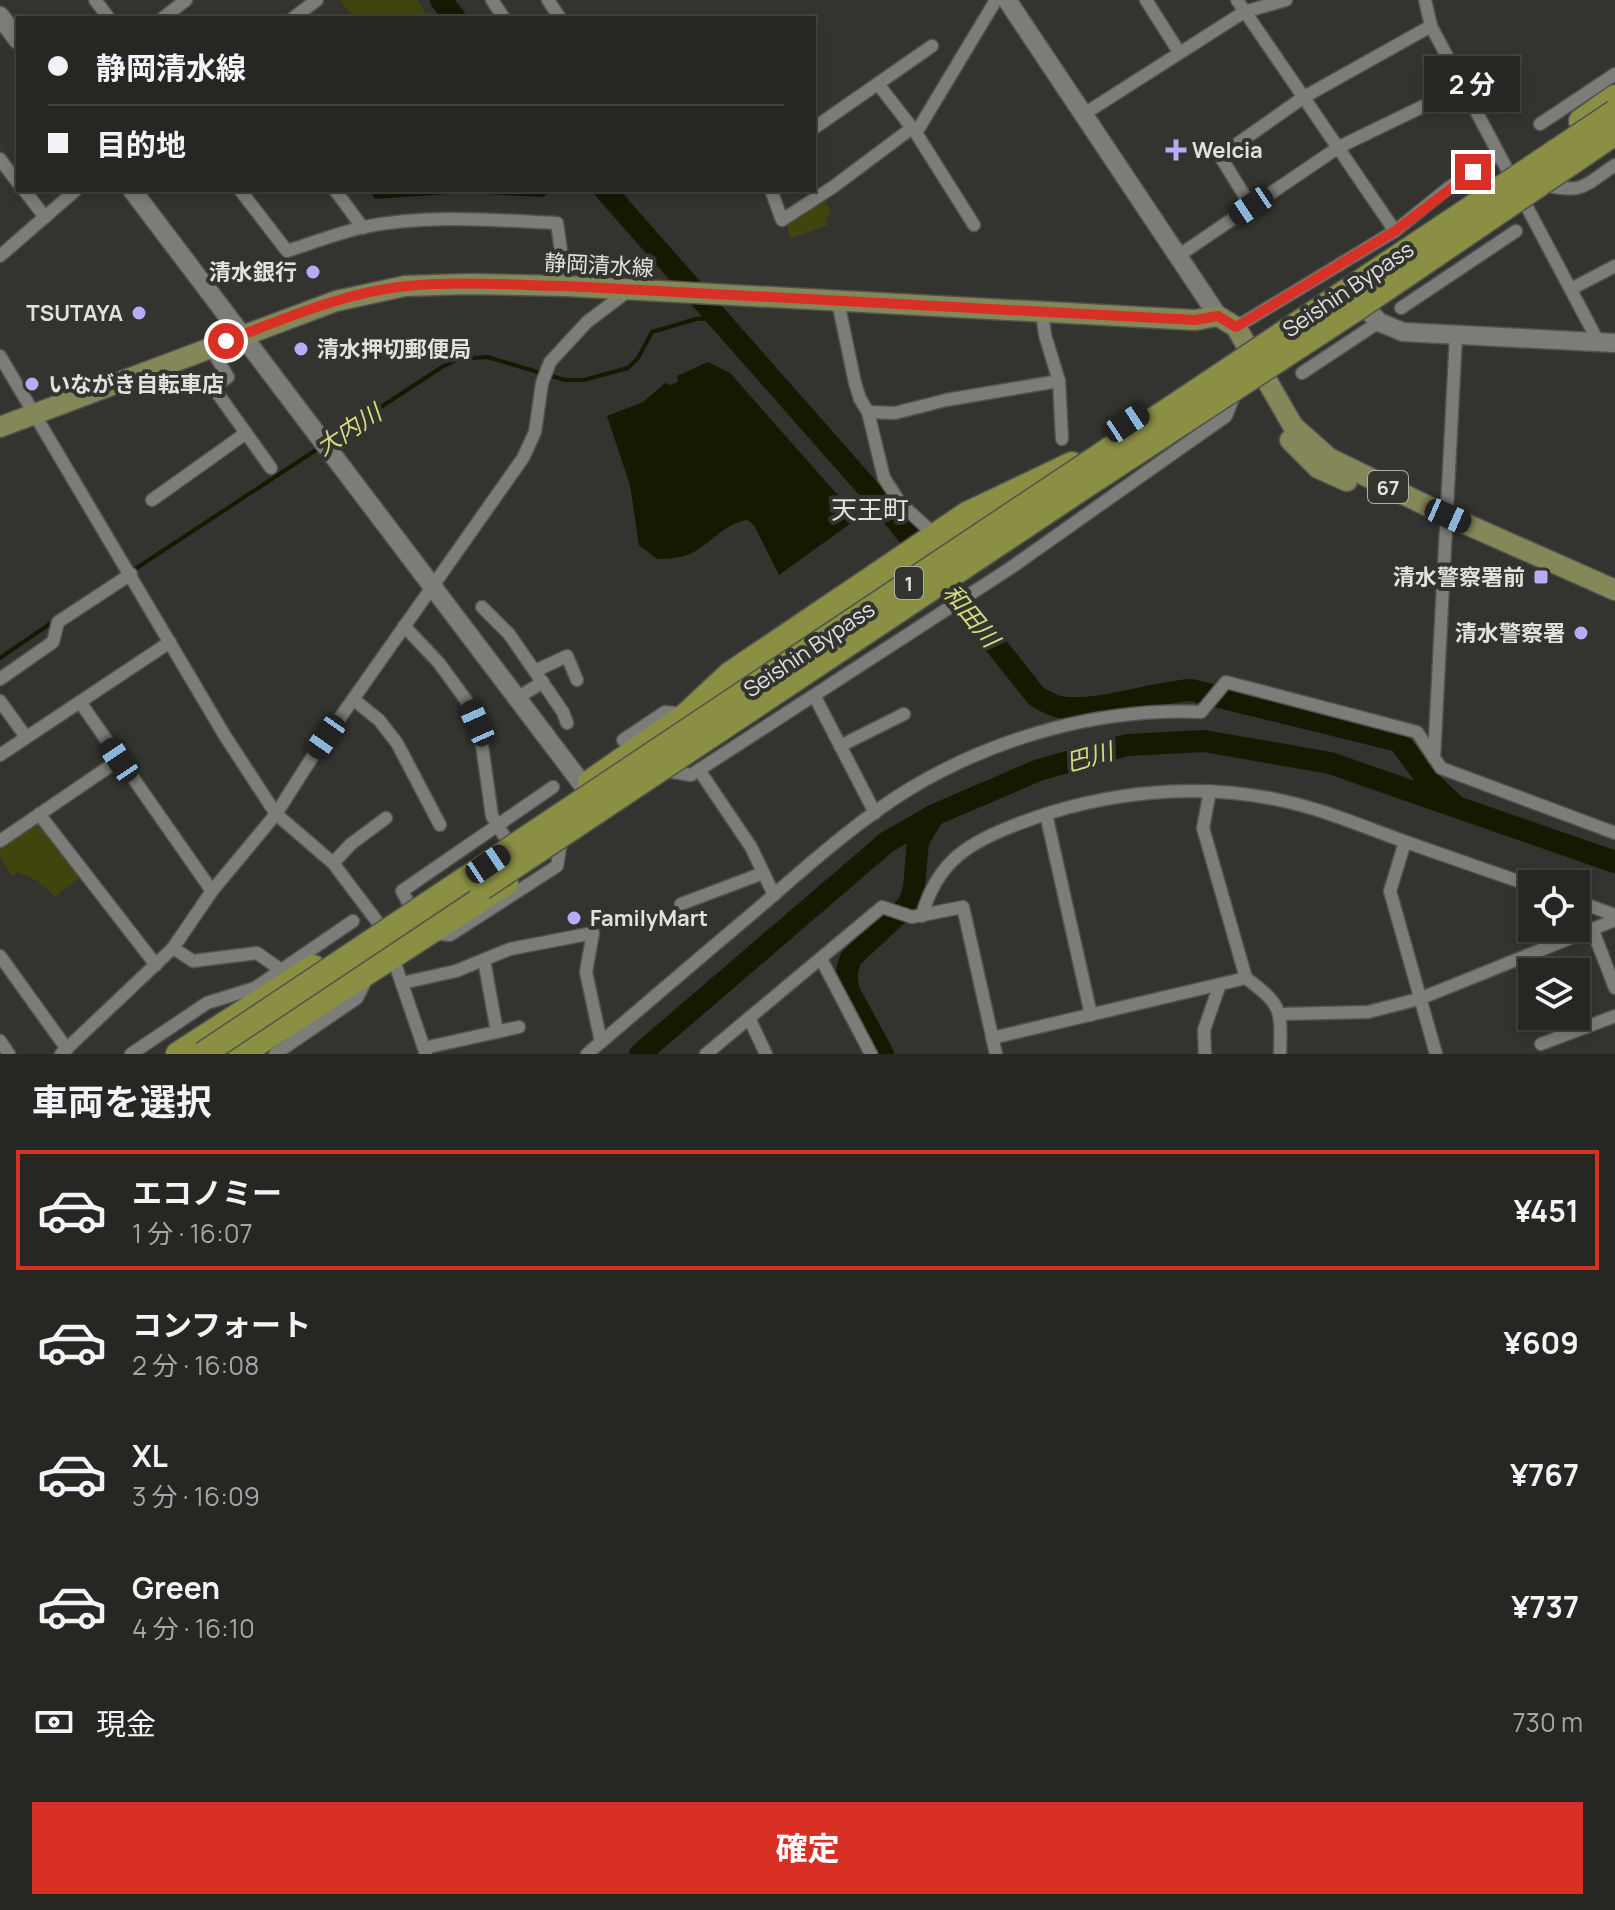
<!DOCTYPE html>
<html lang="ja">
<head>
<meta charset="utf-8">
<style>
	:root { --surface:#262623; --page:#2e2e2b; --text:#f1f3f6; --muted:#a4a5a6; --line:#424341; --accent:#d93025 }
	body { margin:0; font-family:Manrope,"Noto Sans JP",sans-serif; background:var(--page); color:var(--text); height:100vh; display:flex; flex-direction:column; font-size:30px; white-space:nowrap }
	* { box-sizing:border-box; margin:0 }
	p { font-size:26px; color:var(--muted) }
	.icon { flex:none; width:44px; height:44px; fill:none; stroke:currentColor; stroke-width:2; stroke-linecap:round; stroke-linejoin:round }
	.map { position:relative; height:1054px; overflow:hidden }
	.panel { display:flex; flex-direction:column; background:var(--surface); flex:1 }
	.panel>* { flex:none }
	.top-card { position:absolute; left:16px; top:16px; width:800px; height:176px; border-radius:0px; box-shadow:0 4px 12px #0003,0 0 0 2px var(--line); display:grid; align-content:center; height:176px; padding:0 32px; background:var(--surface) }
	.tools { position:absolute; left:1518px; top:870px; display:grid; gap:16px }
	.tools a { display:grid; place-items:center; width:72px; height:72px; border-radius:0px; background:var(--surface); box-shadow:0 4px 12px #0003,0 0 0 2px var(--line); font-size:40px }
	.end { position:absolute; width:36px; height:36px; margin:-18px; border:10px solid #d93025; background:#fff; box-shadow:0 0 0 4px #fff }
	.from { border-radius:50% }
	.bubble { position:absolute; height:56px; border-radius:0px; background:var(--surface); box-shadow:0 4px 12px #0003,0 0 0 2px var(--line); font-size:26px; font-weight:700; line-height:56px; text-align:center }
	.car { position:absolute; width:24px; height:48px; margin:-24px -12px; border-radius:10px; box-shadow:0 0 6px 2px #0007; background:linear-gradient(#222 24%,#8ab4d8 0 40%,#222 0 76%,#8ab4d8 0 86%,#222 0) }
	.top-card b { display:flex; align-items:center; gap:28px; height:76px; font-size:30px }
	.top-card b+b { border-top:2px solid var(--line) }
	.top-card i { width:20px; height:20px; background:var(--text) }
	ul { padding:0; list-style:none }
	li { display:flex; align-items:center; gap:24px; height:120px; margin:0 16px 12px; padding:0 16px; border:4px solid transparent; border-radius:0px }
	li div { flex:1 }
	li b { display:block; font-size:30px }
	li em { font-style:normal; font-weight:700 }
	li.selected { border-color:var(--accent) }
	li>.icon { width:72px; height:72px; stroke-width:1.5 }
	h2 { padding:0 32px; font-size:36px; line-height:96px }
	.pay { display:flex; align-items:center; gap:20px; height:88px; padding:0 32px; font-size:30px }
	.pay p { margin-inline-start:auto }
	.primary-button { display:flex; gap:16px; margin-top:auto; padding:16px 32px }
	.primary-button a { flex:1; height:92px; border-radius:0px; background:var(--accent); color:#fff; font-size:32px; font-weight:700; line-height:92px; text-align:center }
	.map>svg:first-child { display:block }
	.green { fill:#42440e }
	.water { fill:#171800 }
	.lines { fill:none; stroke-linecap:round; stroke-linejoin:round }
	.stream { stroke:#171800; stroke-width:4 }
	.river { stroke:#171800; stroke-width:22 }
	.street-casing { stroke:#52524f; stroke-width:15 }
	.secondary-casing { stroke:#52524f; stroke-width:21 }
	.primary-casing { stroke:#52524f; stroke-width:23 }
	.highway-casing { stroke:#52524f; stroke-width:27 }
	.street { stroke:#7c7d79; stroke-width:12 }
	.secondary { stroke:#7c7d79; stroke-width:18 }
	.primary { stroke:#848859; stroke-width:20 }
	.highway { stroke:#8a8f43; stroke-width:24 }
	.highway-bridge-casing { stroke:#52524f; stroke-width:27; stroke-linecap:butt }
	.highway-bridge { stroke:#8a8f43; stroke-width:24 }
	.route { stroke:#d93025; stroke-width:10 }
	.poi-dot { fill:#b9abf7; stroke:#33332f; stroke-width:3 }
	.labels { text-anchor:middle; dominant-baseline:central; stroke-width:8; stroke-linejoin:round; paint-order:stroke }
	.shield { fill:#33332f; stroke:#adadaa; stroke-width:2 }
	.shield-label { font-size:20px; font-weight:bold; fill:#e1e1df }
	.poi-label { font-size:22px; font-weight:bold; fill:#e1e1df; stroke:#33332f; text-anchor:start }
	.street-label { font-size:22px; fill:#e1e1df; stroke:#33332f }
	.water-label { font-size:24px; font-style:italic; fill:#d5db7e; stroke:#33332f }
	.quarter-label { font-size:26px; fill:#e1e1df; stroke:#33332f }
</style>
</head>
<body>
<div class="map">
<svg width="1615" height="1054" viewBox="0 0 1615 1054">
	<rect width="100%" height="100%" fill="#33332f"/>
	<g class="green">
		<path d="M340,0h77l12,18h-76z"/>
		<path d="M823,199l9,15 -7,3 3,8 -38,14 -3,-15z"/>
		<path d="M37,822l5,1 38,54 -25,20 -17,-16 -20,-9 -6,4 -12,-19v-11z"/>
	</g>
	<g class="water">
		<path d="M369,190h179l1,1 -5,6 -80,-4 -89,6z"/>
		<path d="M708,362l22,11 128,145 -79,57 -25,-50 -7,-5c-23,3 -37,25 -57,34 -10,4 -23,5 -33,5l-18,-14 -9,-60 -23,-69 36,-14 22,-19 5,2 8,-3 -1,-6z"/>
	</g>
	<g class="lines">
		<g class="stream">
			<path d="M329,441l113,-74 17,-8 28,-2 78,23h19l44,-12 10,-10 14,-26 44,-13 24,-1"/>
			<path d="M132,571l190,-125"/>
			<path d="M0,658l54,-37"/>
		</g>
		<g class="river">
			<path d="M441,0l14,18"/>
			<path d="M605,190l290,329 142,178c8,4 16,9 23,10 32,7 94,-15 131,-17l208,51 27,37 29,28"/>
			<path d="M640,1054l247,-212 47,-27 105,-45 88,-25 77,-4 126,22 285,99"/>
			<path d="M883,1054l-33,-61c-5,-13 -4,-22 1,-35l58,-54 5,-16 4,-47 15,-25"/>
		</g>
		<defs>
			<g id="street">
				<path d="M95,0l14,18"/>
				<path d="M492,0l12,18"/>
				<path d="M548,0l12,18"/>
				<path d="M1146,0l33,52"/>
				<path d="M1237,0l158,231"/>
				<path d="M1425,0l6,26 168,317"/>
				<path d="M163,18l23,-18"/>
				<path d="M293,18l24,-18"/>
				<path d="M878,84l38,49 58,92"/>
				<path d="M1084,114l160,-102 42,-12"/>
				<path d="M1540,124l75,-50"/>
				<path d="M814,128l118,-82"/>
				<path d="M916,133l80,-133"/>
				<path d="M0,159l18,24"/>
				<path d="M1542,185c42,8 39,3 73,-20"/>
				<path d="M24,190l21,27"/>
				<path d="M240,190l47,61c25,-8 51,-18 77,-24 63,-13 129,-7 193,-4l9,63"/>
				<path d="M335,190l28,38"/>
				<path d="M771,190l11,30 51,-33 79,-59"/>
				<path d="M1251,206l-31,-50 84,-59 127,-71"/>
				<path d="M0,256l76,-66"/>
				<path d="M1178,256l161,-109 124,-60"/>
				<path d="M1571,289l44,-23"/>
				<path d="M838,302l17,81 5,16 8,13 16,66 17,26 34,31"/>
				<path d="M1401,308l115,-77"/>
				<path d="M1042,312l3,23 14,46 3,58"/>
				<path d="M1236,327l159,-96 52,-42 51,-35"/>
				<path d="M210,347l18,30 -15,10 58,81"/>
				<path d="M0,356l225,380 51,78 57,49 46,61 6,14"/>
				<path d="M1302,373l77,-51"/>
				<path d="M868,412l27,1 51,-13 113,-19"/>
				<path d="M152,500l94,-67"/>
				<path d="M482,607l27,27 54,78 4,11"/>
				<path d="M404,626l35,37 27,37 15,38 11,78 14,23"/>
				<path d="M535,671l32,-15 10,24"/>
				<path d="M0,679l53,-37 5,-20 73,-48"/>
				<path d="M815,697l60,116"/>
				<path d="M517,698l26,-16"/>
				<path d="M353,699l26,21 18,23 43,82"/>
				<path d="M0,701l26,36"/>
				<path d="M80,702l132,189"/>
				<path d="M623,740l42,-28 19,2"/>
				<path d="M840,746l64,-32"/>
				<path d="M0,755l170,-113"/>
				<path d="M1434,758l22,-423"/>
				<path d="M699,770l52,77 23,48"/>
				<path d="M673,772l18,3 318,-206 217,-153 10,-25"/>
				<path d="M1210,791l-7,37 43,150"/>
				<path d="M39,814l117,151"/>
				<path d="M1046,814l45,201"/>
				<path d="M0,841l119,-81"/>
				<path d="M1405,842l-15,49 46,163"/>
				<path d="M333,863l18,-19 35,-26"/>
				<path d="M1576,901l39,14"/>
				<path d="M409,904l-7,-13 151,-104"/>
				<path d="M681,904l82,-31"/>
				<path d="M922,916c15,-56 49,-75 101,-94 80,-30 172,-40 256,-22 44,9 85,27 127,42 42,15 84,29 126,44"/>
				<path d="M1593,931l22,57"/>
				<path d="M434,933l16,2 107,-69 3,-18"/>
				<path d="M173,948l20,13 64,-8 24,17"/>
				<path d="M392,955l34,99"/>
				<path d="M0,956l67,93"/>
				<path d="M821,959l50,95"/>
				<path d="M484,960l13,72"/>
				<path d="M402,983l54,-12 54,-22 83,-16 -7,39 15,70"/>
				<path d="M1281,1014l87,-2 51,-13 196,-79"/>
				<path d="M749,1018l17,36"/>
				<path d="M992,1038l254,-60c37,28 35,31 34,76"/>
				<path d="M0,1041l9,13"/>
				<path d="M1541,1044l74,-28"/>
				<path d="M424,1048l95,-21"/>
				<path d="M61,1054l112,-106 39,-57 64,-77 37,-58 210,-298 12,-26 7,-49 8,-21 37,-40 41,-31"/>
				<path d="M131,1054l76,-51 48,-15 98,-67"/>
				<path d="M275,1054l82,-56 10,-20"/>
				<path d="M587,1054c55,-47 111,-95 167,-142 50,-43 101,-90 157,-124 87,-52 190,-80 290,-76l25,-30 191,50 24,36 174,65"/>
				<path d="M706,1054l176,-147 30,10 51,-10 33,147"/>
				<path d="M1205,1054l-1,-24 16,-46"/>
			</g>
			<g id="secondary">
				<path d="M1007,0l211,316"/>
				<path d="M0,16l18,24"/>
				<path d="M132,190l460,607"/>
				<path d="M1359,301l20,21 24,10 212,11"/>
			</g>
			<g id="primary">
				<path d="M0,427l336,-126 69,-15 62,-2 99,2 629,34 23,-4 18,11 57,99 36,32 119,58 167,74"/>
				<path d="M1290,440l28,28 29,13"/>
			</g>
			<g id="highway">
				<path d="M1581,121l34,-24"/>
				<path d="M687,714l43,-40 237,-160 105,-50"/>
				<path d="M590,782l108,-75"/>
				<path d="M178,1054l135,-87"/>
				<path d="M241,1054l265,-171"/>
			</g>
		</defs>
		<use href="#street" class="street-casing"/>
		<use href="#secondary" class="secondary-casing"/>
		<use href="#primary" class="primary-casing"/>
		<use href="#highway" class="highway-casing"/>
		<use href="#street" class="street"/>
		<use href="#secondary" class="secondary"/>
		<use href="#primary" class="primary"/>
		<use href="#highway" class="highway"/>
		<defs>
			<g id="highway-bridge">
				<path d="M482,888l603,-402 274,-179 256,-174"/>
				<path d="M203,1054l1412,-942"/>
			</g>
		</defs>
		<use href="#highway-bridge" class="highway-bridge-casing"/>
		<use href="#highway-bridge" class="highway-bridge"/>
	</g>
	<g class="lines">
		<path class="route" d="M226,341c58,-22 119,-49 181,-55 53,-5 107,-1 159,0l629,34 23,-4 18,11 159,-96 78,-59"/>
	</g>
	<g class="poi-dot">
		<path d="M1172 138h8v8h8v8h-8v8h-8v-8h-8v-8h8z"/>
		<circle cx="313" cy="272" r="8"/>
		<circle cx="139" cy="313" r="8"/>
		<circle cx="301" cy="349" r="8"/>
		<circle cx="32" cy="384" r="8"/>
		<rect x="1533" y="569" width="16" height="16" rx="4"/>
		<circle cx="1581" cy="633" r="8"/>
		<circle cx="574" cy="918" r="8"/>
	</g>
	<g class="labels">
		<g class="shield">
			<rect x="1368" y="471" width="40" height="32" rx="6"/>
			<rect x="895" y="567" width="28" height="32" rx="6"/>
		</g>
		<g class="shield-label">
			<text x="1388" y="487">67</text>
			<text x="909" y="583">1</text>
		</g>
		<g class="poi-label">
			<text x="1192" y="150">Welcia</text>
			<text x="297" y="272" text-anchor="end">清水銀行</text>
			<text x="123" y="313" text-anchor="end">TSUTAYA</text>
			<text x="317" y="349">清水押切郵便局</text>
			<text x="48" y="384">いながき自転車店</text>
			<text x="1525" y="577" text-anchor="end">清水警察署前</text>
			<text x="1565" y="633" text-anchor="end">清水警察署</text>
			<text x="590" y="918">FamilyMart</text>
		</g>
		<g class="street-label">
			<text transform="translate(599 265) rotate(3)">静岡清水線</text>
			<text transform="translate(1348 289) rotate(-34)">Seishin Bypass</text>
			<text transform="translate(809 649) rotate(-34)">Seishin Bypass</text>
		</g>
		<g class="water-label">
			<text transform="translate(348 429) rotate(-33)">大内川</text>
			<text transform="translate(972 615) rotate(51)">和田川</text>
			<text transform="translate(1089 756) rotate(-16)">巴川</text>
		</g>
		<g class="quarter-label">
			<text x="870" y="509">天王町</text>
		</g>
	</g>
</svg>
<div class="tools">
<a><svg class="icon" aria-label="locate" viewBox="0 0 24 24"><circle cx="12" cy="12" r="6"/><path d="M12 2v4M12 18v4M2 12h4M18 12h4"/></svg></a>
<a><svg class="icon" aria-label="layers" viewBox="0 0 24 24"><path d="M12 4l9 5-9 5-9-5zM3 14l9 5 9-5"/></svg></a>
</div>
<i class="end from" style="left:226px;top:341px"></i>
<i class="end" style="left:1473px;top:172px"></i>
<div class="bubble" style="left:1424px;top:56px;width:96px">2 分</div>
<i class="car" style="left:1251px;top:206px;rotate:236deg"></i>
<i class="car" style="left:1127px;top:423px;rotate:57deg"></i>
<i class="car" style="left:1448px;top:516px;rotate:114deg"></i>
<i class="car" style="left:477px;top:723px;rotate:336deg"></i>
<i class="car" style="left:326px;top:737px;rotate:215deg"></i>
<i class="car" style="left:119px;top:760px;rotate:326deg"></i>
<i class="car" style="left:488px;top:864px;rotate:56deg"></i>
<div class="top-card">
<b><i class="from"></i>静岡清水線</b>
<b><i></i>目的地</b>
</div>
</div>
<section class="panel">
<h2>車両を選択</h2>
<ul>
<li class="selected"><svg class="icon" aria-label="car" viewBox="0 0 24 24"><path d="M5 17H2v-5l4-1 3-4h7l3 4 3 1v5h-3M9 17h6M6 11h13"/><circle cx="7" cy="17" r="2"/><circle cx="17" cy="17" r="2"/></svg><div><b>エコノミー</b><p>1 分 · 16:07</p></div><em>¥451</em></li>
<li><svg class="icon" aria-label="car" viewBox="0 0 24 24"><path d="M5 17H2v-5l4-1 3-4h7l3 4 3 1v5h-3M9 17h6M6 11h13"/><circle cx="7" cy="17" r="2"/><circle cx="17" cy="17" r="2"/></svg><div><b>コンフォート</b><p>2 分 · 16:08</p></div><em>¥609</em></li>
<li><svg class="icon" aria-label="car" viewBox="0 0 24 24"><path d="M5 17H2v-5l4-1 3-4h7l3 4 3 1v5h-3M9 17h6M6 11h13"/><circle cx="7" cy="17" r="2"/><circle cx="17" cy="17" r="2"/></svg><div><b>XL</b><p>3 分 · 16:09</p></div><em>¥767</em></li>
<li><svg class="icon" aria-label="car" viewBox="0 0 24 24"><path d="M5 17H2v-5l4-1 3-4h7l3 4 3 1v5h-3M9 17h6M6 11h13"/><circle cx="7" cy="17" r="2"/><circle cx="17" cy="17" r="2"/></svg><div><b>Green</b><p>4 分 · 16:10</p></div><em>¥737</em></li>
</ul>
<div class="pay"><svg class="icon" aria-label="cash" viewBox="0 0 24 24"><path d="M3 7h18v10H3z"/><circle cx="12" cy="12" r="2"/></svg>現金<p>730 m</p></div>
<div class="primary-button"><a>確定</a></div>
</section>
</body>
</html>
